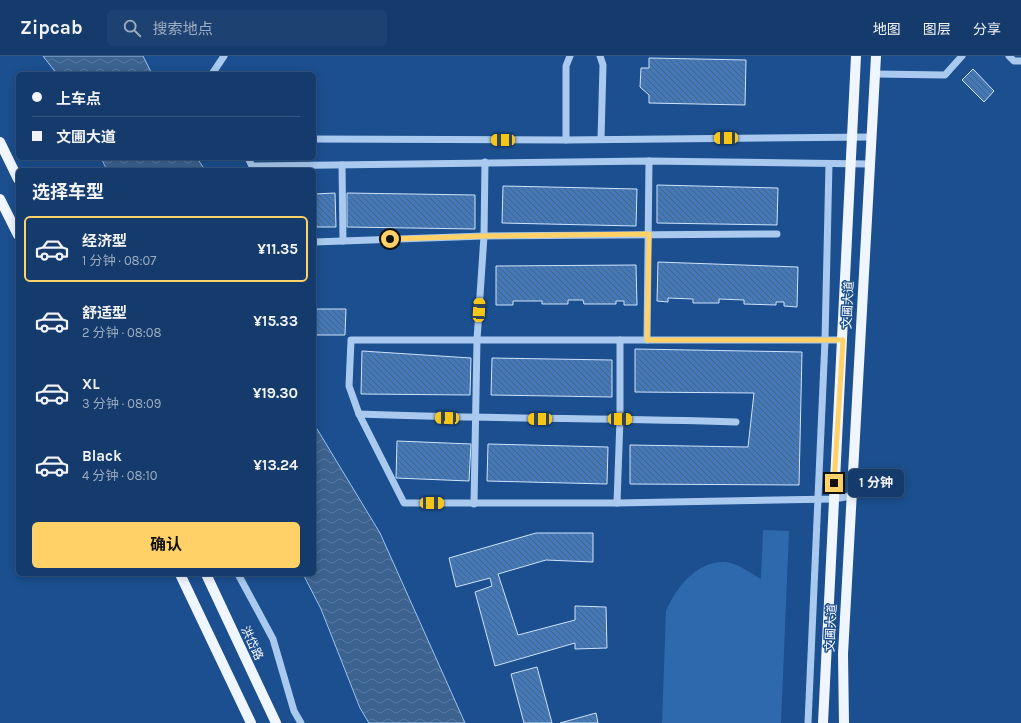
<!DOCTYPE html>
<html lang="zh">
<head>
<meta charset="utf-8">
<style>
	:root { --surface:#143b6b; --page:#1d4271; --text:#f1f3f6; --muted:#9dadc1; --line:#33557e; --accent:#ffd166 }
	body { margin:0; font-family:Karla,"Noto Sans SC",sans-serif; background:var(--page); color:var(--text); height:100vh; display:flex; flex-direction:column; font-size:15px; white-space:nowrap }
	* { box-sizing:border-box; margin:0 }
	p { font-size:13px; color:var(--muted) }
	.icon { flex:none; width:22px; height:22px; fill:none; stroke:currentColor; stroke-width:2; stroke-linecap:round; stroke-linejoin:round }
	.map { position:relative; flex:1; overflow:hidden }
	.side { position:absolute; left:16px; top:112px; width:300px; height:408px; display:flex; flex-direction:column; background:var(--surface); border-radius:6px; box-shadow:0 2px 10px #0003,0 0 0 1px var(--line) }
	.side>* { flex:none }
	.top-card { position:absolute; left:16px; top:16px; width:300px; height:88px; border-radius:6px; box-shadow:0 2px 10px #0003,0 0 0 1px var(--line); display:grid; align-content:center; height:88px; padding:0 16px; background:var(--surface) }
	.end { position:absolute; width:18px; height:18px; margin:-9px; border:5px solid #ffd166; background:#111; box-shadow:0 0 0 2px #111 }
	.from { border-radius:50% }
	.bubble { position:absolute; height:28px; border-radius:6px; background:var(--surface); box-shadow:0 2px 10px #0003,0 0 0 1px var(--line); font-size:13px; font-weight:700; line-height:28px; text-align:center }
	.car { position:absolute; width:12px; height:24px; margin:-12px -6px; border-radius:5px; box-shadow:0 0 3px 1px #0007; background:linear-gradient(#f5c518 24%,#345 0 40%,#f5c518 0 76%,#345 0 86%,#f5c518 0) }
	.top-card b { display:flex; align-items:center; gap:14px; height:38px; font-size:15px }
	.top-card b+b { border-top:1px solid var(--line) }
	.top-card i { width:10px; height:10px; background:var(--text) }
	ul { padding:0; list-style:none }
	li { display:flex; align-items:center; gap:12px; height:66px; margin:0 8px 6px; padding:0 8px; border:2px solid transparent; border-radius:6px }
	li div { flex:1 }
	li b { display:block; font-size:15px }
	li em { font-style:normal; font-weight:700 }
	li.on { border-color:var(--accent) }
	li>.icon { width:36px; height:36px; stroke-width:1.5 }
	h2 { padding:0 16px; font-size:18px; line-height:48px }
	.cta { display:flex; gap:8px; margin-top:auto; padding:8px 16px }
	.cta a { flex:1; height:46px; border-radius:6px; background:var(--accent); color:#111; font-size:16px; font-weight:700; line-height:46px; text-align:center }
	header { display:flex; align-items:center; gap:24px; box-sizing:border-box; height:56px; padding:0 20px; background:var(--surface); border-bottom:1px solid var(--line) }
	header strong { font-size:19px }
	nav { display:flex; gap:22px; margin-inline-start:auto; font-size:14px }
	.search { width:280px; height:36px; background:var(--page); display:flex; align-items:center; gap:10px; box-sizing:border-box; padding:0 14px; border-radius:6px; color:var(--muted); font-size:15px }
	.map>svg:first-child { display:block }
	.garden { fill:#2e69ad }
	.water { fill:url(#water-waves); stroke:#9cc4f0 }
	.building { fill:url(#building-back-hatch); stroke:#cfe3fa }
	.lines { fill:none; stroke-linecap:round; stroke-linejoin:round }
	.minor { stroke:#a9c9ee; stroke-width:7 }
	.major { stroke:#f0f6ff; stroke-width:10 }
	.route { stroke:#ffd166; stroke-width:5 }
	.labels { text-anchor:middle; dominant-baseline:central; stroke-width:3; stroke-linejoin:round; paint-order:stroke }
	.street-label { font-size:12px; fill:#fff; stroke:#1b4f8f }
</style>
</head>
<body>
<header>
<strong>Zipcab</strong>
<div class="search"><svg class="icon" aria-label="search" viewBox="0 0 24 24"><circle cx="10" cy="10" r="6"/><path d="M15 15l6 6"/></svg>搜索地点</div>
<nav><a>地图</a><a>图层</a><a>分享</a></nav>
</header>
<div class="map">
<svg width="1021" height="667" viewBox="0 0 1021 667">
	<defs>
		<pattern id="water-waves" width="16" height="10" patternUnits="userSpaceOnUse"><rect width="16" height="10" fill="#3c6290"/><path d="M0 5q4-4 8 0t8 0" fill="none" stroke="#597aa1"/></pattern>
		<pattern id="building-back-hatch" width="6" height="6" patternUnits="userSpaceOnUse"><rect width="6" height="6" fill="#4478b7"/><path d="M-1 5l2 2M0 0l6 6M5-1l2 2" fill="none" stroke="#486282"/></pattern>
	</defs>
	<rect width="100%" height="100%" fill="#1b4f8f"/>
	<path class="garden" d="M763,474l26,1 -8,192h-119l4,-112c10,-23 30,-50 59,-49 13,1 25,11 36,17z"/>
	<g class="water">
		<path d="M43,0h100l9,18h-95z"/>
		<path d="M101,102h96l8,12h-98z"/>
		<path d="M314,368l66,109 85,190h-96l-9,-15 -39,-99 -18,-35h11z"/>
	</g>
	<g class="building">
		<path d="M649,2l97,2 -1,45 -96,-2v-8l-9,-8 1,-19h8z"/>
		<path d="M973,13l21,22 -10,11 -22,-22z"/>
		<path d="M657,129l121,3 -1,37 -120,-2z"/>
		<path d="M503,130l134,3 -1,37 -134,-3z"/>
		<path d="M335,137l1,34h-22v-33z"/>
		<path d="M347,137l128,2v34l-128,-2z"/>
		<path d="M658,206l140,5 -1,40 -13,-1v-4h-8v3l-32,-1v-4l-25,-1v4h-26v-4l-25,-1v4l-11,-1z"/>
		<path d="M636,209l1,40h-13v-4h-8v3h-32l-1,-4h-15v4h-26v-3h-29v4h-17v-39z"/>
		<path d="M315,253h31l-1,26h-31z"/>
		<path d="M635,293l167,3 -3,133 -169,-1v-39l118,2 6,-54 -119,-1z"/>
		<path d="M362,295l109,7 -1,37 -109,-1z"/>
		<path d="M492,302l120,2v37l-121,-2z"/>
		<path d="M397,385l74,3 -2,37 -73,-3z"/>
		<path d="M488,388l120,3 -1,37 -120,-3z"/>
		<path d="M536,477h57v29l-47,-2 -48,14 20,61 57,-15v-14l31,1 1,41 -32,1v-6l-80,23 -20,-74 17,-6 -2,-8 -34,9 -7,-29z"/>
		<path d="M537,611l15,56h-28l-13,-49z"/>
		<path d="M596,657l2,10h-38z"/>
	</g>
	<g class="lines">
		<g class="minor">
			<path d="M600,0l3,9 -2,74"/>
			<path d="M1009,0l5,5h7"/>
			<path d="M212,18l12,-18"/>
			<path d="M875,18l70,1 17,-19"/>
			<path d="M314,83l252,1 305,-3"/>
			<path d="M566,84v-74l4,-10"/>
			<path d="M248,102l4,8 397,-5 220,3"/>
			<path d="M342,109l1,76"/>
			<path d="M314,186l170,-6 293,-2"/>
			<path d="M647,284l2,-179"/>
			<path d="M843,284h-492l-2,46 10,28 45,89h213l217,-4 17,-3"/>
			<path d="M359,358c126,5 251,4 377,8"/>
			<path d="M617,447l3,-84v-79"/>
			<path d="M474,448l3,-164 7,-104 1,-74"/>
			<path d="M238,518l35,65 21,72 7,12"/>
			<path d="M808,667l17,-383 4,-176"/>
		</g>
		<g class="major">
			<path d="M0,86l18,37"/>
			<path d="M0,143l18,36"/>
			<path d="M180,518l71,149"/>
			<path d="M206,518l70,149"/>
			<path d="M823,667l33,-667"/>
			<path d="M844,667l-1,-69 33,-598"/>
		</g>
	</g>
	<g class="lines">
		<path class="route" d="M390,183l94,-3 165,-2 -2,106h196l-9,143"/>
	</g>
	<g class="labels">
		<g class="street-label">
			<text transform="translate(848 249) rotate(-87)">文圃大道</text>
			<text transform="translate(831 572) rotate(-87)">文圃大道</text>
			<text transform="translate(252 587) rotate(65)">洪岱路</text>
		</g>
	</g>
</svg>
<i class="end from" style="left:390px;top:183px"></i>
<i class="end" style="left:834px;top:427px"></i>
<div class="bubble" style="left:848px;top:413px;width:56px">1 分钟</div>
<i class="car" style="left:726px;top:82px;rotate:269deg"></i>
<i class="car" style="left:503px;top:84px;rotate:270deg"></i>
<i class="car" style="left:479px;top:254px;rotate:3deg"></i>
<i class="car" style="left:447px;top:362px;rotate:272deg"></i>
<i class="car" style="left:540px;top:363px;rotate:270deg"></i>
<i class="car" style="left:620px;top:363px;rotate:91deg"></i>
<i class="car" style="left:432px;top:447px;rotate:91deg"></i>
<div class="top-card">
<b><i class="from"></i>上车点</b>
<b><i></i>文圃大道</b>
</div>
<section class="side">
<h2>选择车型</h2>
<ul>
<li class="on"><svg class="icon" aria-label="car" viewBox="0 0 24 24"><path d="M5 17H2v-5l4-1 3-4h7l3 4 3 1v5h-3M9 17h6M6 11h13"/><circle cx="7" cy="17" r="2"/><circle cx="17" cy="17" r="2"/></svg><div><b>经济型</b><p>1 分钟 · 08:07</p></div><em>¥11.35</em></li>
<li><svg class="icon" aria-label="car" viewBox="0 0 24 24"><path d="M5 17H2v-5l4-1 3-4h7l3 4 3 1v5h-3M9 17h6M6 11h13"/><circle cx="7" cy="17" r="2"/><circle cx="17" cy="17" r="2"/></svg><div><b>舒适型</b><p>2 分钟 · 08:08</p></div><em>¥15.33</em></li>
<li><svg class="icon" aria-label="car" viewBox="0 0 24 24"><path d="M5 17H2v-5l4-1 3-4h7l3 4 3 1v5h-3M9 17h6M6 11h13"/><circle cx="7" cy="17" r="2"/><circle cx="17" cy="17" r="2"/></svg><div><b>XL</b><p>3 分钟 · 08:09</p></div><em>¥19.30</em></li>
<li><svg class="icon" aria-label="car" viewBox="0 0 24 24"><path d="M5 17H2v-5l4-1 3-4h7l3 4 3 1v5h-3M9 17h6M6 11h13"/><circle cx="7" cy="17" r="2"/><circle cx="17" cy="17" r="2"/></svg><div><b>Black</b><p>4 分钟 · 08:10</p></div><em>¥13.24</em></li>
</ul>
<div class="cta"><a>确认</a></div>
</section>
</div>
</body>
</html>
